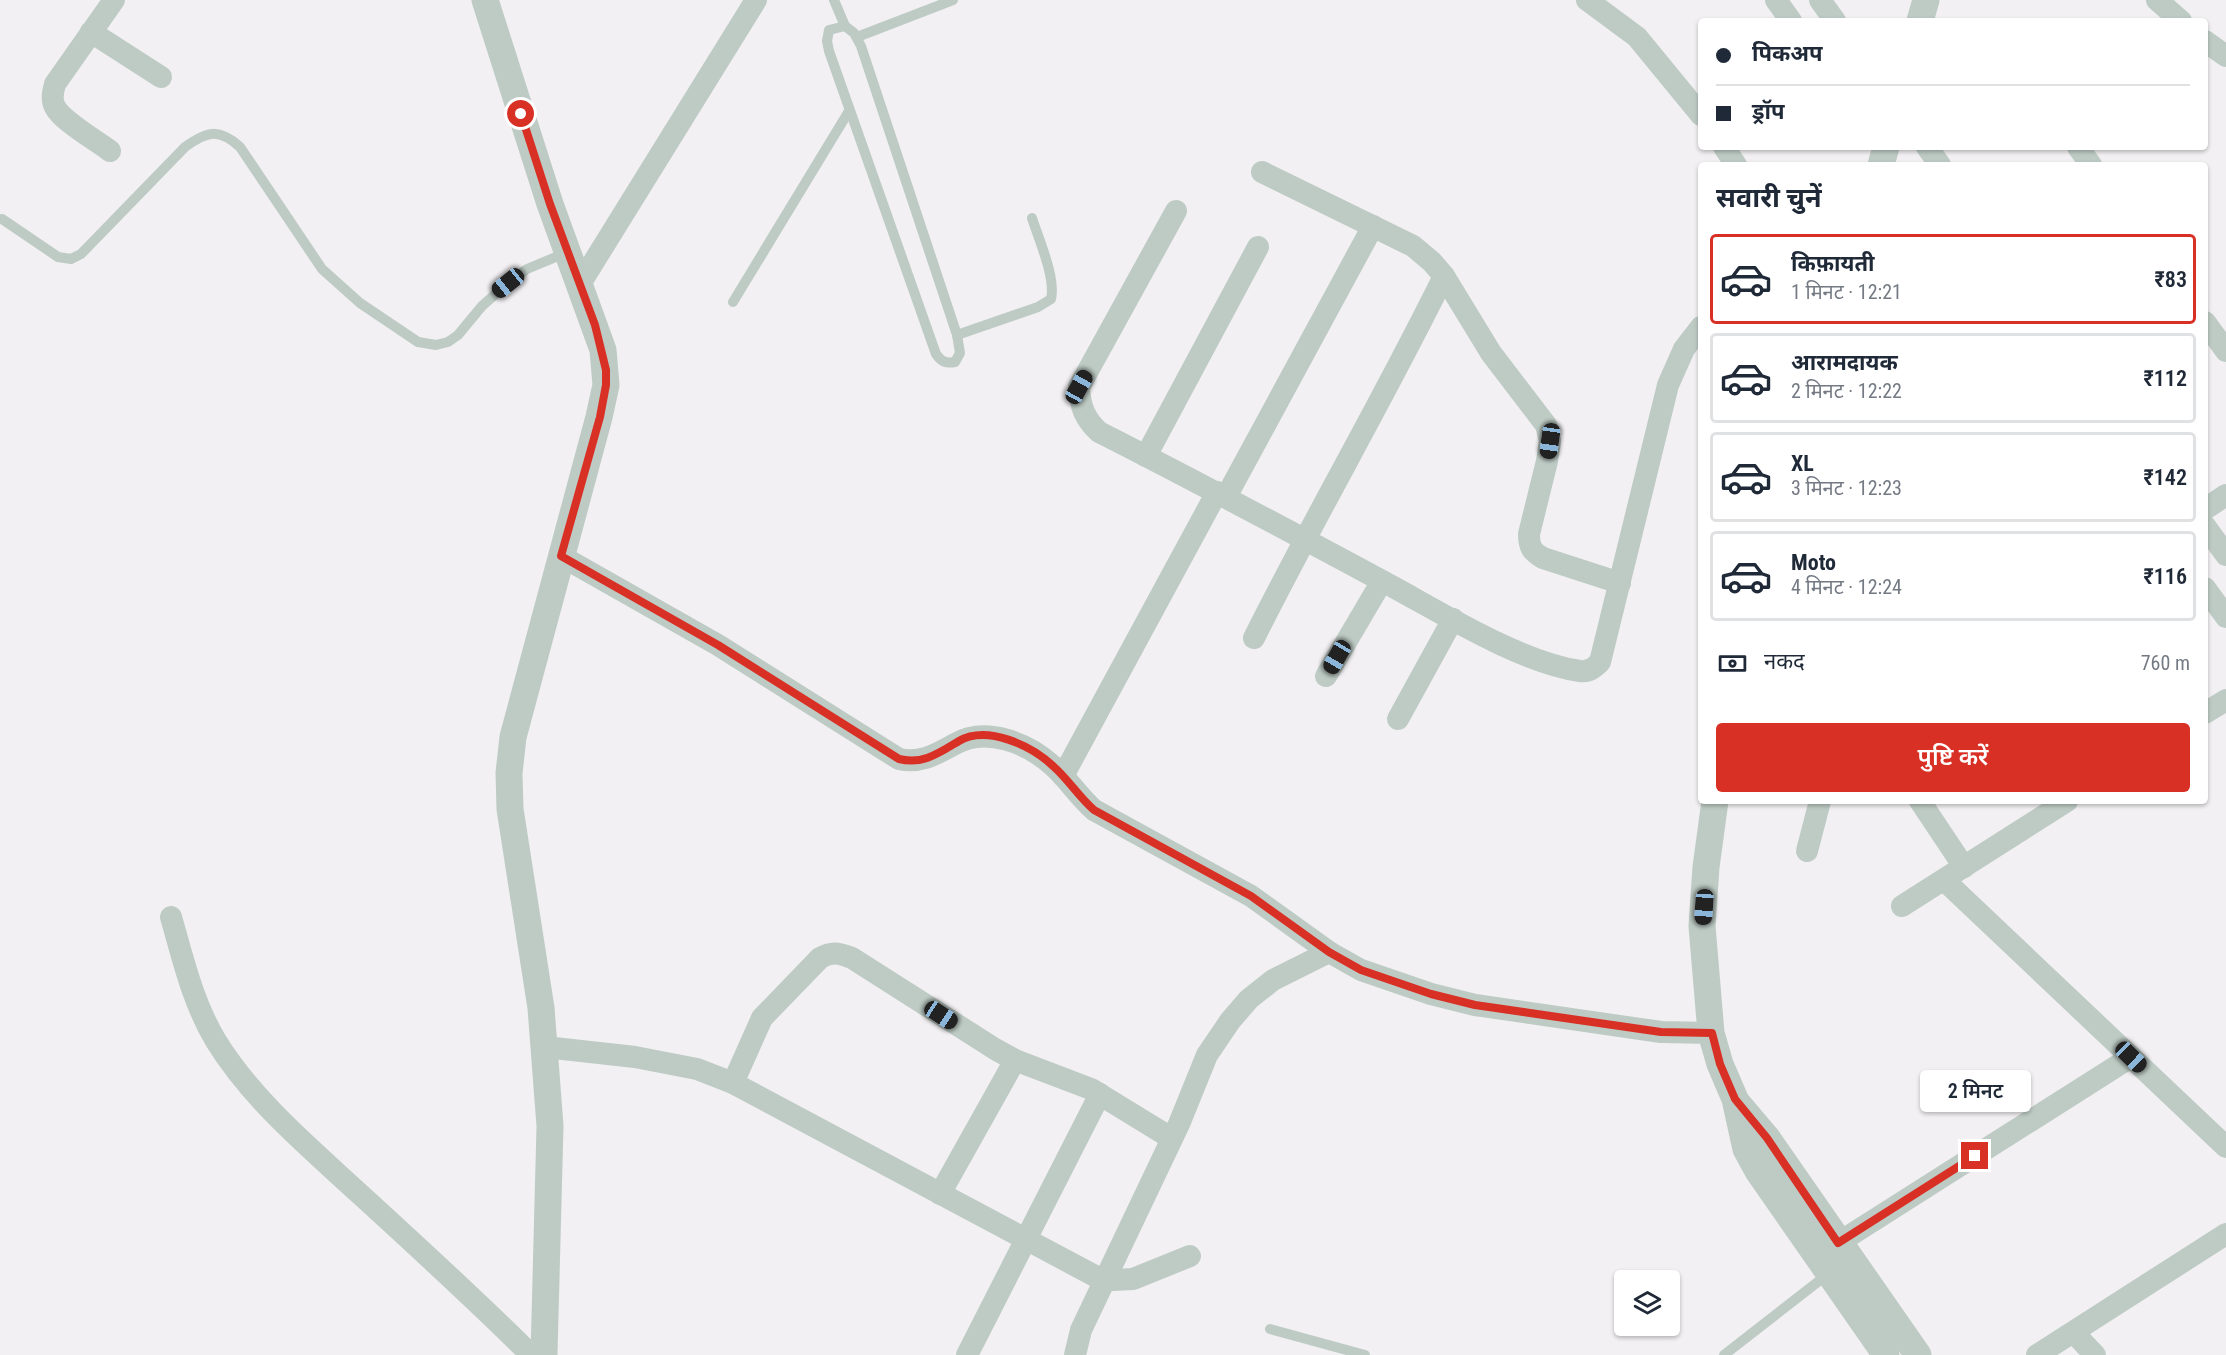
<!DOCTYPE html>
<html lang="hi">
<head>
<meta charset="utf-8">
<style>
	:root { --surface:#fff; --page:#f2f2f3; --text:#1f2937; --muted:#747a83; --line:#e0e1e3; --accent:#d93025 }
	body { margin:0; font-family:"Roboto Condensed","Noto Sans Devanagari",sans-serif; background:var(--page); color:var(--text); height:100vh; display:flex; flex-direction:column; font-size:22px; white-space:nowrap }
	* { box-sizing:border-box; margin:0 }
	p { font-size:20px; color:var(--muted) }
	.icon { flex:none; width:33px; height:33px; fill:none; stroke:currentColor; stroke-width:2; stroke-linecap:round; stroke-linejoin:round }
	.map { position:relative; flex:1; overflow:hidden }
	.side { position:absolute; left:1698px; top:162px; width:510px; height:642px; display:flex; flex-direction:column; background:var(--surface); border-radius:6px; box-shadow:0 2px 4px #0004 }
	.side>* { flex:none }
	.banner { position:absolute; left:1698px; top:18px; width:510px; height:132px; border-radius:6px; box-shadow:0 2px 4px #0004; display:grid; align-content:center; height:132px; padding:0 18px; background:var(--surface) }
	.buttons { position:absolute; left:1614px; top:1270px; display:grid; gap:12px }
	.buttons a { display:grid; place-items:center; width:66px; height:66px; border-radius:6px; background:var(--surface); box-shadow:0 2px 4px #0004; font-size:30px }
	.end { position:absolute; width:27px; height:27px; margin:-14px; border:8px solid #d93025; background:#fff; box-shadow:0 0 0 3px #fff }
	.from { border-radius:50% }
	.bubble { position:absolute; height:42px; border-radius:6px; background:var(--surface); box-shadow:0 2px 4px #0004; font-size:20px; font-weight:600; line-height:42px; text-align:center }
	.car { position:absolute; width:18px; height:36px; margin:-18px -9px; border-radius:8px; box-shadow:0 0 4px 2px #0007; background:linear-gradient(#222 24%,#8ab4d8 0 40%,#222 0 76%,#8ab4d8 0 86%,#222 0) }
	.banner b { display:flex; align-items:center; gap:21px; height:57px; font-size:22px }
	.banner b+b { border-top:2px solid var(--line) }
	.banner i { width:15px; height:15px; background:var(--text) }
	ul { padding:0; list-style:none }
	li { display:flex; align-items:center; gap:18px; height:90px; margin:0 12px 9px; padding:0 6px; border:3px solid var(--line); border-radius:6px }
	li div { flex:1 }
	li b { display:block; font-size:22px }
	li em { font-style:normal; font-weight:600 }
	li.current { border-color:var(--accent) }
	li>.icon { width:54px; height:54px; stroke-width:1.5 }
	h2 { padding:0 18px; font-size:27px; line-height:72px }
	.pay { display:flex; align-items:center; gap:15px; height:66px; padding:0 18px; font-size:22px }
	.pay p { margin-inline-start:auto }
	.cta { display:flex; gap:12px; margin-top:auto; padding:12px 18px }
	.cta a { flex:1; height:69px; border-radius:6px; background:var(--accent); color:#fff; font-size:24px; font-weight:600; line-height:69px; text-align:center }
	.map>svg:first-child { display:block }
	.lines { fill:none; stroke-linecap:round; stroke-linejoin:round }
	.service { stroke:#becbc5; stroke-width:10 }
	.minor { stroke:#becbc5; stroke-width:22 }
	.tertiary { stroke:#becbc5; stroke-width:27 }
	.route { stroke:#d93025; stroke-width:8 }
</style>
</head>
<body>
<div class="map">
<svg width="2226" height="1355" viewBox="0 0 2226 1355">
	<rect width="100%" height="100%" fill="#f2f0f2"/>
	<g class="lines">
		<g class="service">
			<path d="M834,0l11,26 9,7 7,13 96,289 3,18 -5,9c-10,2 -14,-1 -19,-8l-107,-303 -2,-10 2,-11 16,-4"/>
			<path d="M857,37l96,-37"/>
			<path d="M2,219l56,38 13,2 10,-5 104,-107c22,-16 34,-19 55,0l82,122 38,34 58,39 18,3 12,-3 10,-7 24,-29 26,-23 19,-14 41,-17"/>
			<path d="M733,302l116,-191"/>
			<path d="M957,335l81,-28 13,-8c5,-21 -12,-59 -19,-81"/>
			<path d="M1270,1329l95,26"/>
			<path d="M1724,1355l104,-81"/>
		</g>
		<g class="minor">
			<path d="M1587,0l50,37 64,78"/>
			<path d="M1776,0l15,21"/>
			<path d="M1820,0l15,21"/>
			<path d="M2157,0l24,21"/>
			<path d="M91,32l70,45"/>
			<path d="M2205,41l21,15"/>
			<path d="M1724,147l12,18"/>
			<path d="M1927,147l13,18"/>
			<path d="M2078,147l13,18"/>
			<path d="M110,151c-13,-10 -48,-30 -55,-44 -4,-8 -2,-15 0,-23l59,-84"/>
			<path d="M1262,172l151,74 19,16 12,14 47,77 55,72 4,16 -3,20 -18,73c0,13 3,18 14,24l77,25"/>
			<path d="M1176,211l-97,176c1,20 6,32 20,45 97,49 192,100 287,151 54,29 133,79 194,88 9,1 14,-3 20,-9l68,-277 16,-36 17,-22"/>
			<path d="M580,284l176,-284"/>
			<path d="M2205,322l21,29"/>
			<path d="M1146,456l112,-209"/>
			<path d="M1226,497l147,-271"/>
			<path d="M2205,509l21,-14"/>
			<path d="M2205,526l21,29"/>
			<path d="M561,556l157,89 181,114c22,5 37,-5 56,-15 31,-18 73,-1 98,22 15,13 25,30 41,44l157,86 78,56 32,18 70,24 44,11 186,27 50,1"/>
			<path d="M2205,588l21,29"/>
			<path d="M1254,638c61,-122 130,-240 190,-362"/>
			<path d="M1326,676l56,-95"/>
			<path d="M2205,713l21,-13"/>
			<path d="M1398,719l55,-100"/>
			<path d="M1063,776l154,-284"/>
			<path d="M1920,801l44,66"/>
			<path d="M1807,851l13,-50"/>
			<path d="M1944,880l282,267"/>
			<path d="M1902,906l165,-105"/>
			<path d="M171,917c12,42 22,86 45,124 37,60 94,107 146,155 57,52 114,104 169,159"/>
			<path d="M545,1047l90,10 62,12 36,14 362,193 18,4 20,-1 57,-23"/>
			<path d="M733,1083l29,-65 58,-60c12,-7 19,-5 32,0l143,91 20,11 76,29 80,49"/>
			<path d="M940,1194l75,-134"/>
			<path d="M1838,1243l293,-186"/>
			<path d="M2074,1333l21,22"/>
			<path d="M967,1355l133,-261"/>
			<path d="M1075,1355l6,-25 98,-206 28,-69 23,-34 19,-22 24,-19 56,-28"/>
			<path d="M2037,1355l189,-121"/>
		</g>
		<g class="tertiary">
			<path d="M485,0l65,204 53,146 3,35 -7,32 -86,320 -4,36 1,36 31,199 9,118 -6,229"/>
			<path d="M1920,21l6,-21"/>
			<path d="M1881,165l5,-18"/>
			<path d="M1715,801l-9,66 -4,59 9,107 9,31 15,35 11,50 12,22 128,184"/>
			<path d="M1739,1105l28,33 151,217"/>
		</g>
	</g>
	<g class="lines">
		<path class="route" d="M521,114l29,90 45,121 11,45v15l-6,32 -39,139 157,89 181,114c24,6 40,-6 60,-18 28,-16 72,4 94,25 15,13 25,30 41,44l157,86 78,56 32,18 70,24 44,11 186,27 51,1 8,31 15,35 32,39 71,105 137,-87"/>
	</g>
</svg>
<div class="buttons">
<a><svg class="icon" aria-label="layers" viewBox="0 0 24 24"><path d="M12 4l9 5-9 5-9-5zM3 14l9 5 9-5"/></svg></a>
</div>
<i class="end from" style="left:521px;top:114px"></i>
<i class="end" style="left:1975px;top:1156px"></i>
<div class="bubble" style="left:1920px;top:1070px;width:111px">2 मिनट</div>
<i class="car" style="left:508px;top:283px;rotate:231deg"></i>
<i class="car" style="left:1079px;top:387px;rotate:29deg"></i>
<i class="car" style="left:1550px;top:441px;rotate:188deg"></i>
<i class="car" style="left:1337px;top:657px;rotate:210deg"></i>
<i class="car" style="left:1704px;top:907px;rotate:184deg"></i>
<i class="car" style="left:941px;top:1015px;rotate:123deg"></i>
<i class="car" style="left:2131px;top:1057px;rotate:134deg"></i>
<div class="banner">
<b><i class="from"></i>पिकअप</b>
<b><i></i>ड्रॉप</b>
</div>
<section class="side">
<h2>सवारी चुनें</h2>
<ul>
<li class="current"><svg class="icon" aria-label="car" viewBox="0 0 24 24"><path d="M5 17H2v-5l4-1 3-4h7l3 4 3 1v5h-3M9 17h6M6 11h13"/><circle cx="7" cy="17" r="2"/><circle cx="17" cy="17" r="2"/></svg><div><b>किफ़ायती</b><p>1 मिनट · 12:21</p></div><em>₹83</em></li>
<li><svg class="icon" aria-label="car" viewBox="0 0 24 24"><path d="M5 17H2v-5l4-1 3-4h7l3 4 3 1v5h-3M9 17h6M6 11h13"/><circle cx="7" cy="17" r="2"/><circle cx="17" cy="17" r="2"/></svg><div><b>आरामदायक</b><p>2 मिनट · 12:22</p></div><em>₹112</em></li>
<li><svg class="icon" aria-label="car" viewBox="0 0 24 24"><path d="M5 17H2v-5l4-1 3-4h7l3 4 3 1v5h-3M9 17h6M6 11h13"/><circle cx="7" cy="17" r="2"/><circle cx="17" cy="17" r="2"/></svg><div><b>XL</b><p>3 मिनट · 12:23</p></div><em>₹142</em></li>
<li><svg class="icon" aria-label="car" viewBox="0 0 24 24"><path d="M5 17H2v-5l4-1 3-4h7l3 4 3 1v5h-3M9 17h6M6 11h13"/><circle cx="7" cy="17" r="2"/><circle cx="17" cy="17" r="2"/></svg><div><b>Moto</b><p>4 मिनट · 12:24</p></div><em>₹116</em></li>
</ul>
<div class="pay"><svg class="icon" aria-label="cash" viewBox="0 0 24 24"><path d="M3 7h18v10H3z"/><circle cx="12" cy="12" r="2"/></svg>नकद<p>760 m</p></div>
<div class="cta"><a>पुष्टि करें</a></div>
</section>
</div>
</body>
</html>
